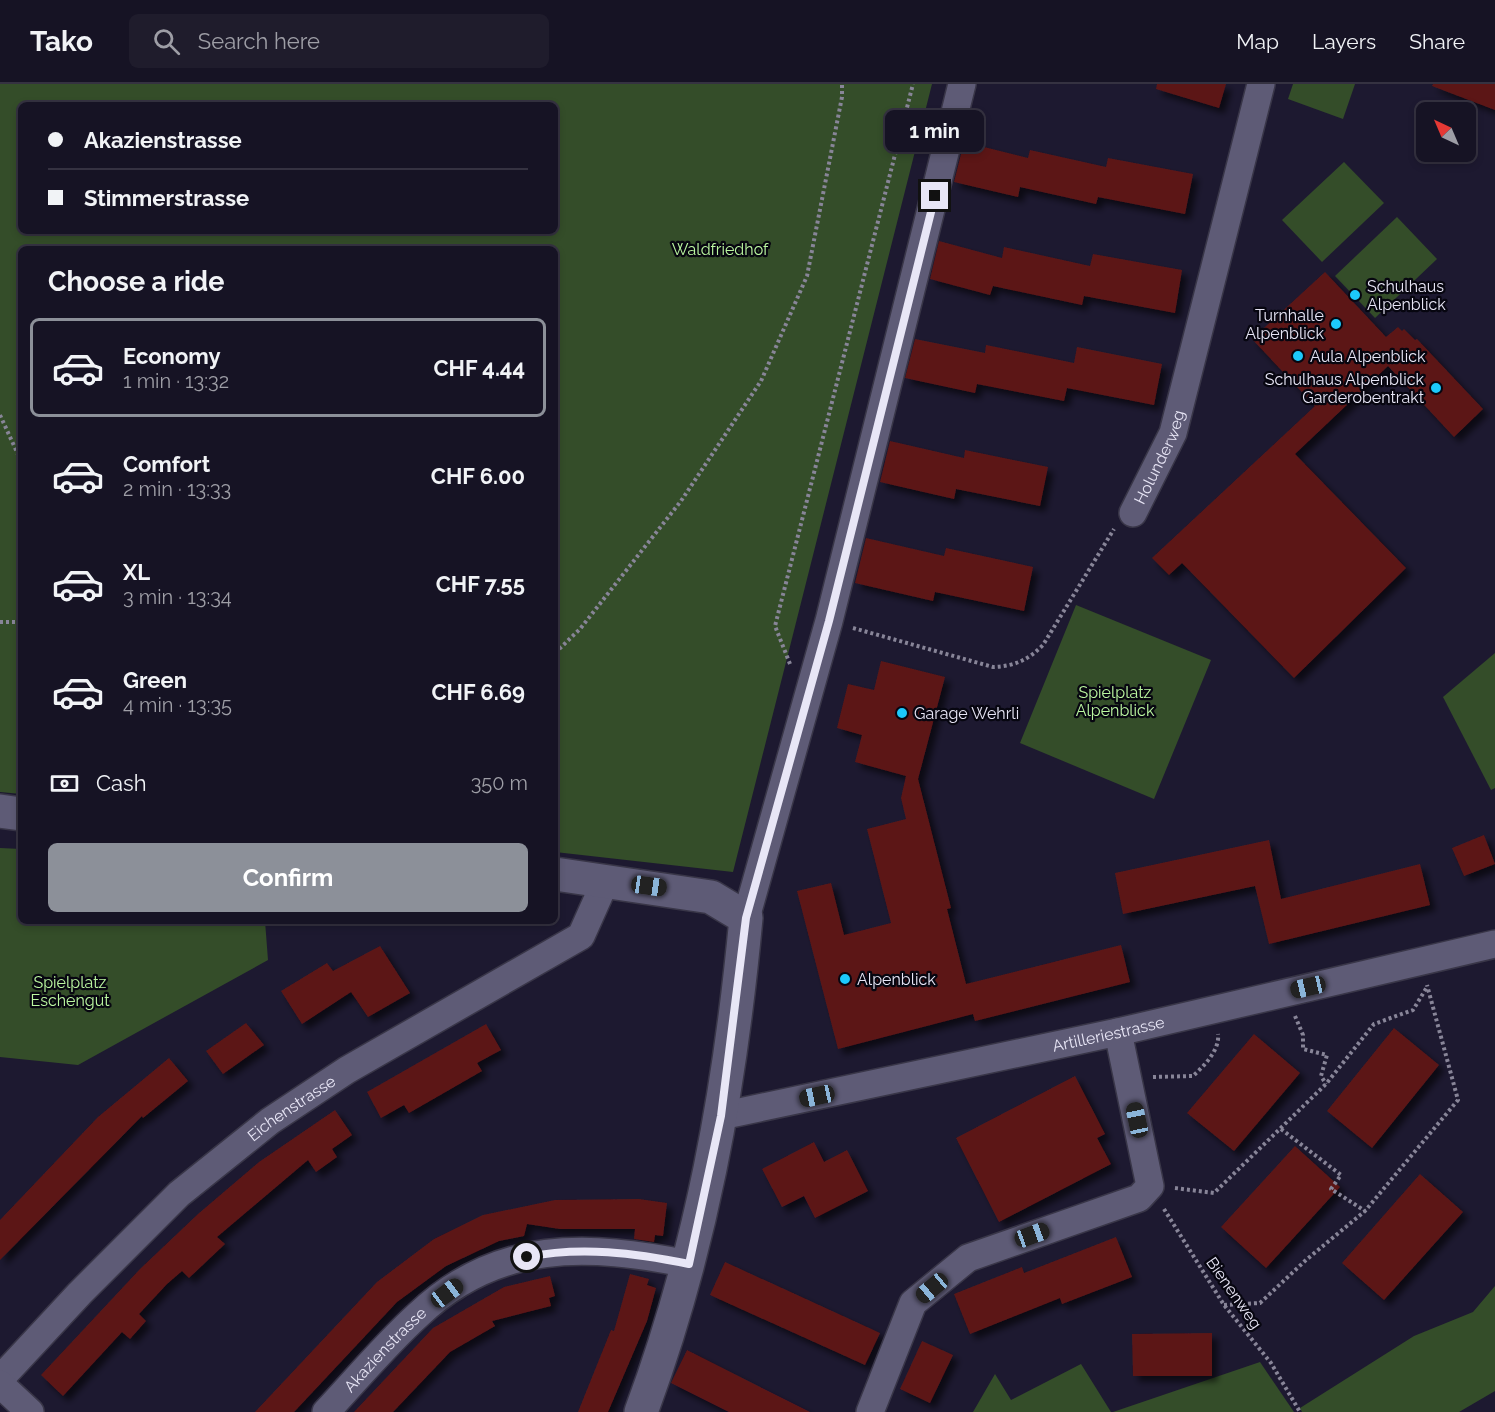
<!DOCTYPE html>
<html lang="en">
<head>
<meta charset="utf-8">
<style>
	:root { --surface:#161324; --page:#1f1c2c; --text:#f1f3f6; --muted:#9e9ea6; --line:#353241; --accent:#8c9099 }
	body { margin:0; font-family:Raleway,sans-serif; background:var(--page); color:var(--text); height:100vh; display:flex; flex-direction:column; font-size:22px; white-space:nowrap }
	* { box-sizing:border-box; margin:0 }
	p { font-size:20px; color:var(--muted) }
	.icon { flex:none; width:33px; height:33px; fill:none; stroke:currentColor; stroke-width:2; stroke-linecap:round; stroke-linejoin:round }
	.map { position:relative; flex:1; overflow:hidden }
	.panel { position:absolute; left:18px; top:162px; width:540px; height:678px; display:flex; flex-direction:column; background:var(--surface); border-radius:9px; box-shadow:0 3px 9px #0003,0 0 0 2px var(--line) }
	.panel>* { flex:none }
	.hud { position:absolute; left:18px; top:18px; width:540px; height:132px; border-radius:9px; box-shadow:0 3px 9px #0003,0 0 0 2px var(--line); display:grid; align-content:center; height:132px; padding:0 30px; background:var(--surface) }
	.needle { width:39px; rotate:316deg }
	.controls { position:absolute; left:1416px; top:18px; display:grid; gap:12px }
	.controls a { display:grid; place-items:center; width:60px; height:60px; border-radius:9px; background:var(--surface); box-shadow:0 3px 9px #0003,0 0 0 2px var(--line); font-size:30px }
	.end { position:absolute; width:27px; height:27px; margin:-14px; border:8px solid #e8e6f6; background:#111; box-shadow:0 0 0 3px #111 }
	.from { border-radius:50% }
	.bubble { position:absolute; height:42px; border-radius:9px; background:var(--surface); box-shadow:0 3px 9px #0003,0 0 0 2px var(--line); font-size:20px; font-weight:700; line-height:42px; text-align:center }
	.car { position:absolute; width:18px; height:36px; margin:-18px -9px; border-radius:8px; box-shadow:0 0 4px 2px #0007; background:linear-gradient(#222 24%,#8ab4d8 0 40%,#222 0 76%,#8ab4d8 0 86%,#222 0) }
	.hud b { display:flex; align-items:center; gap:21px; height:57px; font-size:22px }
	.hud b+b { border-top:2px solid var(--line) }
	.hud i { width:15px; height:15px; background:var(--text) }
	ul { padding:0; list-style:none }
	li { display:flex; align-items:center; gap:18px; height:99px; margin:0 12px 9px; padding:0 18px; border:3px solid transparent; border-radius:9px }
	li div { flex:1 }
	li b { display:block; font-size:22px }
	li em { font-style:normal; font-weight:700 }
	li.current { border-color:var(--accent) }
	li>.icon { width:54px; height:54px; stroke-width:1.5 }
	h2 { padding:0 30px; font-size:27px; line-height:72px }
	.pay { display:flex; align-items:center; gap:15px; height:66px; padding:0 30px; font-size:22px }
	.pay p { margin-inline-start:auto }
	.action { display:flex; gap:12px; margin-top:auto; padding:12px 30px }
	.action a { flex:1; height:69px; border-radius:9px; background:var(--accent); color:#fff; font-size:24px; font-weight:700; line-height:69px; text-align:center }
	header { display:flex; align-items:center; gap:36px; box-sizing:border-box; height:84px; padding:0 30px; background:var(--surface); border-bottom:2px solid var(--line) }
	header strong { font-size:28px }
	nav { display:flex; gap:33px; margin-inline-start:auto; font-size:21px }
	.search { width:420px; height:54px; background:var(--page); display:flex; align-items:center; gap:15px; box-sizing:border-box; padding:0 21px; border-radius:9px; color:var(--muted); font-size:22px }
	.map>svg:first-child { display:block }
	.green { fill:#344d29; fill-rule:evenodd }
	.building { fill:#5b1718; filter:url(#shadow) }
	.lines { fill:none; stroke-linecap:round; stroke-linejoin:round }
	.street-casing { stroke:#393648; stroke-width:30 }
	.secondary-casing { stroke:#393648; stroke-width:36 }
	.path { stroke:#888598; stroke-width:4; stroke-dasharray:3 3; stroke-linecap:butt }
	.street { stroke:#5e5b76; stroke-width:27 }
	.secondary { stroke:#5e5b76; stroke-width:33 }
	.route { stroke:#e8e6f6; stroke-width:8 }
	.poi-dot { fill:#1cc9fc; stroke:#070610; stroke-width:2 }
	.labels { text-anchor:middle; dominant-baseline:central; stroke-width:4.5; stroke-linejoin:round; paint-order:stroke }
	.park-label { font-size:16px; fill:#bcf8a1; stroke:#070610 }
	.poi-label { font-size:16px; fill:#e8e6f6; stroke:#070610; text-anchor:start }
	.street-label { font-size:16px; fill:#e8e6f6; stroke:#070610 }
</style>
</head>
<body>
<header>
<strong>Tako</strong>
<div class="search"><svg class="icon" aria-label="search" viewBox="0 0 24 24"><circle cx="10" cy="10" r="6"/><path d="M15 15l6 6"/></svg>Search here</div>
<nav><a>Map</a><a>Layers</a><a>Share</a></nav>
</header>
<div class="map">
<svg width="1495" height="1328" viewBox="0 0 1495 1328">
	<defs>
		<filter id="shadow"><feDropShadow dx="5.5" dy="5.5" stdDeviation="3" flood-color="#0009"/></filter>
	</defs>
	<rect width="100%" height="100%" fill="#1d1930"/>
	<g class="green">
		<path d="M0,0h932l-199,788 -178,-20v-603h-534v545l-21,-2zM21,21h534v126h-534z"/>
		<path d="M1293,0h62l-12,35 -55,-20z"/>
		<path d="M1344,78l40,41 -62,59 -40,-42z"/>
		<path d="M1397,133l40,42 -62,59 -40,-42z"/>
		<path d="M1076,521l135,55 -57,139 -134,-56z"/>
		<path d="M1495,569v135l-4,2 -48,-93z"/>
		<path d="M0,764l21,1v72h244l3,39 -190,105 -78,-8z"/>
		<path d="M1495,1202v105l-36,21h-157l-2,-4 114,-72 59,-24z"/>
		<path d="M1260,1278l34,50h-181z"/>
		<path d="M1081,1280l30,48h-138l22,-38 16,26z"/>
	</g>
	<g class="building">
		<path d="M1157,0h69l-7,24 -63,-19z"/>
		<path d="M1433,0h62v26l-63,-24z"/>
		<path d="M964,58l64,16 2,-8 76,17 2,-9 85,16 -8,40 -87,-17 -2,7 -76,-17 -2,10 -64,-15z"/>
		<path d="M939,157l63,17 2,-11 86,19 3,-12 89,16 -7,43 -91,-17 -2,9 -89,-19 -3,9 -60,-16z"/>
		<path d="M1325,188l61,65 12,-10 4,4 2,-2 11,11 2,-1 66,70 -29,28 -66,-71 -93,88 111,114 -112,110 -112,-115 -13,12 -17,-17 163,-152 -63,-67z"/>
		<path d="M915,255l70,14 1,-8 88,18 3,-16 85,17 -8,41 -87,-17 -3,13 -87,-17 -2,9 -70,-15z"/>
		<path d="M890,357l74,17 1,-8 83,17 -8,39 -84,-17 -2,10 -74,-17z"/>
		<path d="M866,454l78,18 2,-8 87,19 -9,44 -89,-19 -2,9 -78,-18z"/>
		<path d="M881,577l64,16 -27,102 33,129 -4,1 19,75 155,-39 9,37 -155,39 -2,-7 -135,35 -41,-158 34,-8 13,52 47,-12 -24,-94 39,-10 -5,-21 5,-22 -51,-14 7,-27 -25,-7 11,-44 26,6z"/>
		<path d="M1484,751l11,29 -31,12 -12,-28z"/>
		<path d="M1269,756l12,59 139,-35 10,41 -161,39 -14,-58 -132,28 -8,-41z"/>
		<path d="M380,862l30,47 -42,24 -17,-25 -49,32 -21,-33 46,-28 6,8z"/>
		<path d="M246,939l18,22 -41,29 -17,-23z"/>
		<path d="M486,940l15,26 -24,13 5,8 -73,42 -5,-8 -23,13 -14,-26z"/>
		<path d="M1394,944l45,37 -67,83 -45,-37z"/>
		<path d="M1254,950l46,39 -66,78 -47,-38z"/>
		<path d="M169,974l19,23 -45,37 -1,-2 -142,144v-40l98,-103z"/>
		<path d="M1075,992l30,58 -8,4 14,26 -112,58 -43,-84z"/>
		<path d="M335,1026l17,25 -20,14 5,8 -21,15 -8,-12 -91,77 8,7 -36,34 -7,-7 -15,13 -28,30 7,7 -16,18 -8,-7 -59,64 -22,-21 99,-106 58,-55 61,-52z"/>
		<path d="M814,1058l10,20 23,-12 21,41 -53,27 -11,-22 -22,11 -20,-38z"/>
		<path d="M1295,1062l45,41 -74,81 -45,-41z"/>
		<path d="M1420,1090l43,38 -79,88 -42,-37z"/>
		<path d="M639,1115l28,4 -4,33 -8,-1 -1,7 -20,-3 1,-10h-75l-33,-5 -3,12 -25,5 -53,25 -49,36 -103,110h-39l122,-130 57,-43 49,-24 72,-15z"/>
		<path d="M1116,1153l16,40 -70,27 -2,-6 -90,36 -16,-40 68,-27 2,6z"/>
		<path d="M725,1178l155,71 -15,32 -155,-70z"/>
		<path d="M630,1190l19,5 -2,6 9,3 -9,33 -39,91h-30l33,-82 3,1z"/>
		<path d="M550,1192l5,20 -6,2 2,8 -59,15 3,5 -45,26 -57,60h-39l79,-84 71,-41z"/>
		<path d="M1212,1249v43h-79l-1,-42z"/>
		<path d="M922,1257l31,14 -23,48 -30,-14z"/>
		<path d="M687,1266l75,38 48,24h-81l-58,-29z"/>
	</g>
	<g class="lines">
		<defs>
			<g id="street">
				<path id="s1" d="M1133,429l40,-80 88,-349"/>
				<path d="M746,834l83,-297 133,-537"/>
				<path id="s2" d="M721,1032l397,-84 377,-88"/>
				<path id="s3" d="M0,1295l80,-86 99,-99 91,-73 77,-51 234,-134 25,-56"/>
				<path d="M0,1300l30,28"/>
				<path id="s4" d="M326,1328c30,-32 59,-67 92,-97 80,-76 170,-71 271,-51"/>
				<path d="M870,1328l43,-109 55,-45 171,-60 11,-12 -32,-154"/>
			</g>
			<g id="secondary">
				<path d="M0,727l21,3"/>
				<path d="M555,790l156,23 35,21c-16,171 -45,333 -105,494"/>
			</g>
		</defs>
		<use href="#street" class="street-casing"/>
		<use href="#secondary" class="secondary-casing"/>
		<g class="path">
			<path d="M0,331l21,46"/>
			<path d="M0,538h21"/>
			<path d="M853,544l140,39c22,-1 35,-7 50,-22l71,-116"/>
			<path d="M555,569l25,-24 101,-128 80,-120 46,-105 35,-179v-13"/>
			<path d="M790,580l-15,-38 138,-542"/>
			<path d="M1295,932l8,19v14l24,6 -6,21 5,8"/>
			<path d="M1153,993l40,-1c11,-10 27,-26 25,-42"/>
			<path d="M1281,1045l60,46 -10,14 34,22"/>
			<path d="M1175,1104l39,5 112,-109 48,-60 39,-14 14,-23"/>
			<path d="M1164,1125l60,96 47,58 29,49"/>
			<path d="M1224,1221l36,-2 46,-43 59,-49 93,-111 -31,-115"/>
		</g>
		<use href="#street" class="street"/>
		<use href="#secondary" class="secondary"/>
	</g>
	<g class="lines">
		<path class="route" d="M527,1173c54,-11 108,-4 162,7l32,-148 25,-198 83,-297 106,-425"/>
	</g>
	<g class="poi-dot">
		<circle cx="1355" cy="211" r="6"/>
		<circle cx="1336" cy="240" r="6"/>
		<circle cx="1298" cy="272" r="6"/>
		<circle cx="1436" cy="304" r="6"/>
		<circle cx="902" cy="629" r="6"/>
		<circle cx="845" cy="895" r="6"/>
	</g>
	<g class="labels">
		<g class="park-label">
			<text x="720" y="165">Waldfriedhof</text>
			<text x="1115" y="608">Spielplatz<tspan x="1115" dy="18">Alpenblick</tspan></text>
			<text x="70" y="898">Spielplatz<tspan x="70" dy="18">Eschengut</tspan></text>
		</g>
		<g class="poi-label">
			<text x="1367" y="202">Schulhaus<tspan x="1367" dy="18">Alpenblick</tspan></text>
			<text x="1324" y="231" text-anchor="end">Turnhalle<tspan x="1324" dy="18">Alpenblick</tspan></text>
			<text x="1310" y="272">Aula Alpenblick</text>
			<text x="1424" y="295" text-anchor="end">Schulhaus Alpenblick<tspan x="1424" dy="18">Garderobentrakt</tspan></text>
			<text x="914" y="629">Garage Wehrli</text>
			<text x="857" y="895">Alpenblick</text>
		</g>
		<g class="street-label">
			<text stroke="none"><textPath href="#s1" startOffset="62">Holunderweg</textPath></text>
			<text stroke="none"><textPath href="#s2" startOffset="396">Artilleriestrasse</textPath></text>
			<text stroke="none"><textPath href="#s3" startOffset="399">Eichenstrasse</textPath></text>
			<text transform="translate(1234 1209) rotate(55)">Bienenweg</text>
			<text stroke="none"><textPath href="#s4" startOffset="86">Akazienstrasse</textPath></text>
		</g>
	</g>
</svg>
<div class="controls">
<a><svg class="needle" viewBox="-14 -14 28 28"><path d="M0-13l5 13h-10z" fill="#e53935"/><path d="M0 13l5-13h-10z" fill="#9e9ea6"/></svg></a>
</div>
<i class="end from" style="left:527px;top:1173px"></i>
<i class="end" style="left:935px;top:112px"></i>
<div class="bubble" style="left:885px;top:26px;width:99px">1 min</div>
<i class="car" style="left:649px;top:802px;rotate:98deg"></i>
<i class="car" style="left:1308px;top:903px;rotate:257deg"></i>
<i class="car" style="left:817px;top:1012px;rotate:258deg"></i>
<i class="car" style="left:1137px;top:1036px;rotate:348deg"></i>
<i class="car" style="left:1032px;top:1151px;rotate:70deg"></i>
<i class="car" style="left:932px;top:1204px;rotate:230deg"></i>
<i class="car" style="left:447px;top:1209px;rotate:53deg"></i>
<div class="hud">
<b><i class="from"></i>Akazienstrasse</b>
<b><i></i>Stimmerstrasse</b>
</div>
<section class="panel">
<h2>Choose a ride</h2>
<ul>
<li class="current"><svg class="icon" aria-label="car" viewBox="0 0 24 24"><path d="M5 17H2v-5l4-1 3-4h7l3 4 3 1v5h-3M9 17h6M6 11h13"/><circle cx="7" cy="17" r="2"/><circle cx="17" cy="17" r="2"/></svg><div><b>Economy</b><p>1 min · 13:32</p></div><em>CHF 4.44</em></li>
<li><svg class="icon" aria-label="car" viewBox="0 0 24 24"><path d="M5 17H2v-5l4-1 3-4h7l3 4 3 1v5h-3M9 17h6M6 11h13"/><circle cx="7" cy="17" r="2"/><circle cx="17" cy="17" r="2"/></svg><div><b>Comfort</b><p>2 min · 13:33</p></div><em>CHF 6.00</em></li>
<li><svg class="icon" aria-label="car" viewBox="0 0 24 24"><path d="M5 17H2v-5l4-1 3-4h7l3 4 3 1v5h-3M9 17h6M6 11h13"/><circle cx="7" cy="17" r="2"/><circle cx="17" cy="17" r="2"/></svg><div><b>XL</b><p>3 min · 13:34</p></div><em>CHF 7.55</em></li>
<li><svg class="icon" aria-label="car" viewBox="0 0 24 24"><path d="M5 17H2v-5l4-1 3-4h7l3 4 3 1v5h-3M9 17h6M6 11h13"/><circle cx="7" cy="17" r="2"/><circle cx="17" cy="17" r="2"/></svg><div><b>Green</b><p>4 min · 13:35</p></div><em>CHF 6.69</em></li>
</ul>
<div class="pay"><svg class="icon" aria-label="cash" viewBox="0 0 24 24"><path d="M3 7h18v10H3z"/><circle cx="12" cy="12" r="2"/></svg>Cash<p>350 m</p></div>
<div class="action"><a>Confirm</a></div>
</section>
</div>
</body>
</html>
